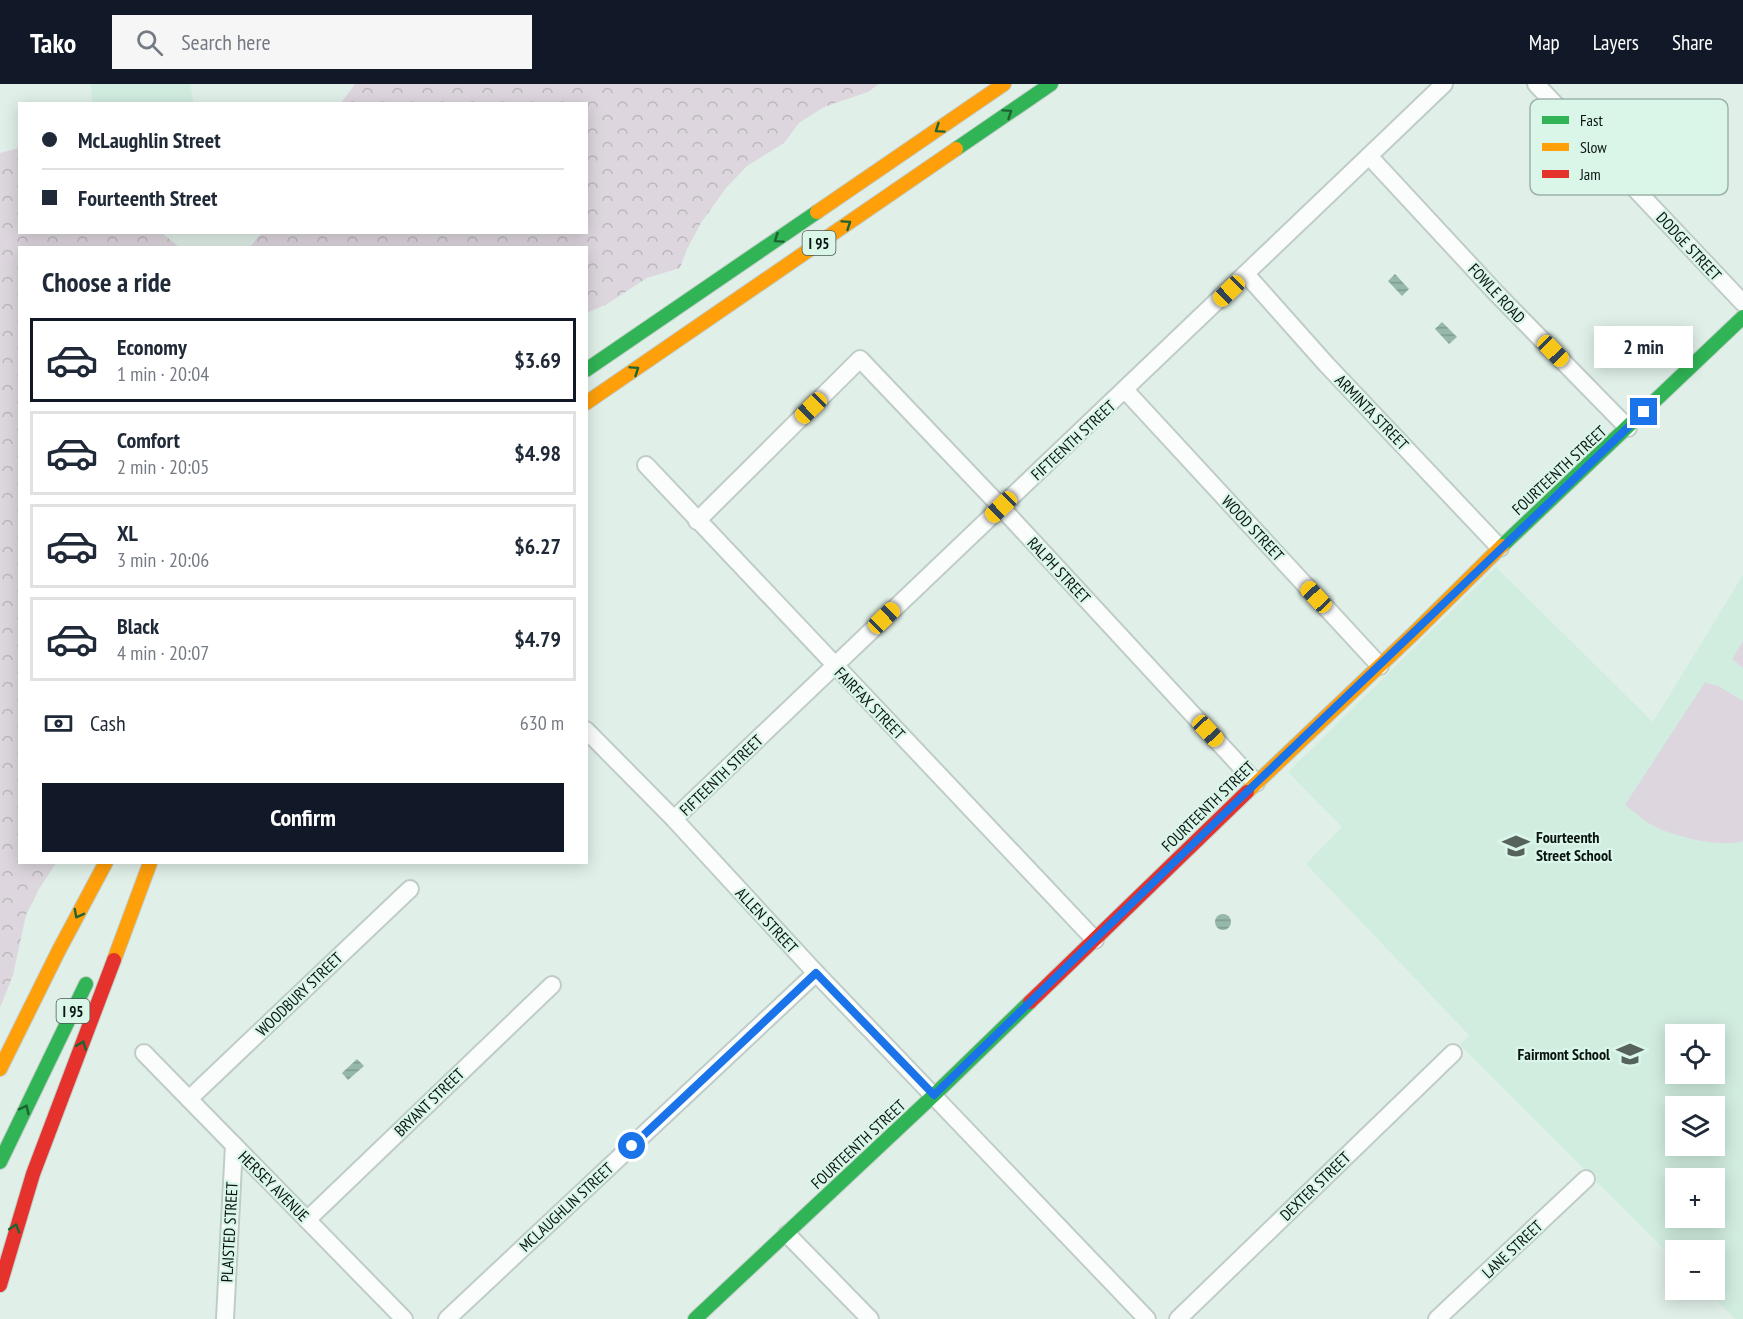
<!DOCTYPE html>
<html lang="en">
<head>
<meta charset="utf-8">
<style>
	:root { --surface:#fff; --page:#f6f6f7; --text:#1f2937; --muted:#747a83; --line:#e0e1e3; --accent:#111827 }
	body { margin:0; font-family:"PT Sans Narrow",sans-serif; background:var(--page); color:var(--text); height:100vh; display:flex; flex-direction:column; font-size:22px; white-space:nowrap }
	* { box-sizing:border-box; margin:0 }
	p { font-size:20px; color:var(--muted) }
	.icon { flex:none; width:33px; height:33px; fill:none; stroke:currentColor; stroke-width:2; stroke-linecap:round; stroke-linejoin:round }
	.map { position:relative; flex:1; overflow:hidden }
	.panel { position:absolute; left:18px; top:162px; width:570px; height:618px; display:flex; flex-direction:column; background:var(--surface); border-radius:0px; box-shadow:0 3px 15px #0003 }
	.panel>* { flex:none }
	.guide { position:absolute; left:18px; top:18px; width:570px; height:132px; border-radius:0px; box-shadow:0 3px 15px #0003; display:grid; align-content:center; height:132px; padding:0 24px; background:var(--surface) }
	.buttons { position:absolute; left:1665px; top:940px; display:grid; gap:12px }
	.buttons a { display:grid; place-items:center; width:60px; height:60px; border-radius:0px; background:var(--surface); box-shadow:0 3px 15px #0003; font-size:30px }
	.end { position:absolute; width:27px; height:27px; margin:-14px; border:8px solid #1a73e8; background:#fff; box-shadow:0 0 0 3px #fff }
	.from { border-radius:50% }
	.bubble { position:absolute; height:42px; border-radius:0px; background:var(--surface); box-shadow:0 3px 15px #0003; font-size:20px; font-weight:800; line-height:42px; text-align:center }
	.car { position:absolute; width:18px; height:36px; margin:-18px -9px; border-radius:8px; box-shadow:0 0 4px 2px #0007; background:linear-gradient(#f5c518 24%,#345 0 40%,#f5c518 0 76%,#345 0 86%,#f5c518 0) }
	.guide b { display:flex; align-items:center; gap:21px; height:57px; font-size:22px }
	.guide b+b { border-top:2px solid var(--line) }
	.guide i { width:15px; height:15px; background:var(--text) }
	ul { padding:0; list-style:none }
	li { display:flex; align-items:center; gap:18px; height:84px; margin:0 12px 9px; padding:0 12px; border:3px solid var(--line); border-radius:0px }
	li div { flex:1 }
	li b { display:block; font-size:22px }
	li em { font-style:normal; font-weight:800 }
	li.selected { border-color:var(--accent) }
	li>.icon { width:54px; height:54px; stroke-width:1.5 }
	h2 { padding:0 24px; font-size:27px; line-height:72px }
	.pay { display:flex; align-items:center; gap:15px; height:66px; padding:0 24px; font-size:22px }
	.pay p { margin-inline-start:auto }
	.primary-button { display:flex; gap:12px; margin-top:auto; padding:12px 24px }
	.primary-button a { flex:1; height:69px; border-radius:0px; background:var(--accent); color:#fff; font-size:24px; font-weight:800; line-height:69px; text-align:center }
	header { display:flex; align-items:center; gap:36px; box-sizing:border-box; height:84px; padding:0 30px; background:var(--accent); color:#fff }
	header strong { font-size:28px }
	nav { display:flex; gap:33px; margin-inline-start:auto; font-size:21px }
	.search { width:420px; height:54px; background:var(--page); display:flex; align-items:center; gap:15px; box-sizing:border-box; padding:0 21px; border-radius:0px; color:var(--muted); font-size:22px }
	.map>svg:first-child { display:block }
	.built { fill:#d1ede0; fill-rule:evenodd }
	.forest { fill:url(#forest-crowns) }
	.garden { fill:#ddd6de }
	.water { fill:url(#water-rules) }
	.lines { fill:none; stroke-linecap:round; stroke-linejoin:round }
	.street-casing { stroke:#c0ccc7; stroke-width:20 }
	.fast-casing { stroke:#c0ccc7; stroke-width:16 }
	.slow-casing { stroke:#c0ccc7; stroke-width:16 }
	.jam-casing { stroke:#c0ccc7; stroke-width:16 }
	.street { stroke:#fafdfc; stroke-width:16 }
	.fast { stroke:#30b455; stroke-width:14 }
	.slow { stroke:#ff9f0a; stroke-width:14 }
	.jam { stroke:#e5322d; stroke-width:14 }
	.oneway { stroke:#1e6432 }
	.route { stroke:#1a73e8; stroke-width:8 }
	.labels { text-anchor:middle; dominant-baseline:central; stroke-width:4.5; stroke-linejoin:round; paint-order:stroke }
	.shield { fill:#daf6e9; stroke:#495851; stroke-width:1.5 }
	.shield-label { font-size:15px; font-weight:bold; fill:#0b1510 }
	.street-label { font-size:16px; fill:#0b1510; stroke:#daf6e9 }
	.poi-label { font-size:16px; font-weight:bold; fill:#0b1510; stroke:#daf6e9; text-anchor:start }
	.key { fill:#daf6e9; stroke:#9cb2a8; stroke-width:1.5 }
	.key-label { font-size:16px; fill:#0b1510 }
</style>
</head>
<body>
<header>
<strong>Tako</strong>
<div class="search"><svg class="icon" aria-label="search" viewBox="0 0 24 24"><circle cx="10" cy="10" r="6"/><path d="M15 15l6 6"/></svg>Search here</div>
<nav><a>Map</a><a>Layers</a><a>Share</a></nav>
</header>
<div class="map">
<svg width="1743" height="1235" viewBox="0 0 1743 1235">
	<defs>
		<pattern id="forest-crowns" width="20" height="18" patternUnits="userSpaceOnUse" patternTransform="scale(1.5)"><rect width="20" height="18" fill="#ddd6de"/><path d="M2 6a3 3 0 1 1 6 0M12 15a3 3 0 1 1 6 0" fill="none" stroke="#bcb7bd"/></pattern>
		<pattern id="water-rules" width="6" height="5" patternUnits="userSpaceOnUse" patternTransform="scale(1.5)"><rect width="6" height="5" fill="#95b8a8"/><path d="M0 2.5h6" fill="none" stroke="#7f9d90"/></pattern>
	</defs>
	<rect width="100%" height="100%" fill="#e0f0e8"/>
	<g class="built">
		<path d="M90,0h100l4,19h-101z"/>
		<path d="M1496,483l157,155 90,-147v744h-8l-29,-29h8v-39h-38l-1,9 -215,-215 9,-10 -163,-171 36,-37 -54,-55zM1676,951h38v39h-38zM1676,1023h38v39h-38zM1676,1095h38v39h-38z"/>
	</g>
	<g class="forest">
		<path d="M355,0h524l-11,8 -44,15 -25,16 -15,20 -37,23 -21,22 -25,35 -14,26 -7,19 -33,10 -40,26 -20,9 -1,-65 -336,-1 12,-15h324v-128l-245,-1z"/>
		<path d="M19,64l1,84 142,1 17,14 -159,1v614l36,1 -17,26 -13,26 -13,60 -13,33v-855z"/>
	</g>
	<g class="garden">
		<path d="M1743,557v27l-11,-9z"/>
		<path d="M1705,598l15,5 23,14v140c-22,7 -67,-4 -87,-14 -11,-5 -21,-15 -31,-22z"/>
	</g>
	<g class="water">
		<path d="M1395,190l14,15 -7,7 -14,-15z"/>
		<path d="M1442,238l15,15 -8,7 -14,-15z"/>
		<circle cx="1223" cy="838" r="8"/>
		<path d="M357,975l7,7 -16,14 -6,-7z"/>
	</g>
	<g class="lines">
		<defs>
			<g id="street">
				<path d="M1536,0l207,219"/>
				<path d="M1369,72l128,138 131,134"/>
				<path d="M1246,190l80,90 174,184"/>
				<path d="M1126,307l254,275"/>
				<path d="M646,381l449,475"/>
				<path d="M697,437l163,-162 141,148 255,276"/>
				<path d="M586,646l88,89 142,154 331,346"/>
				<path d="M674,735c256,-245 514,-489 770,-735"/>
				<path d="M144,969l260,266"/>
				<path d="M189,1015l221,-210"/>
				<path d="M307,1136l245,-235"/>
				<path d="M787,1150l83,85"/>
				<path d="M225,1235l9,-174"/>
				<path d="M447,1235l369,-346"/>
				<path d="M1178,1235l275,-266"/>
				<path d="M1437,1235l149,-140"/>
			</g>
			<g id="fast">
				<path d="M956,65l95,-65"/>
				<path d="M586,286l231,-158"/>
				<path d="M1502,462l241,-229"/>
				<path d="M0,1078l86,-178"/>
				<path d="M695,1235l239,-224 96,-93"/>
			</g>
			<g id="slow">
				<path d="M817,128l187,-128"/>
				<path d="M586,319l370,-254"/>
				<path d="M1247,708l165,-157 90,-89"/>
				<path d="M114,876l36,-97"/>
				<path d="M0,985l59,-119 47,-88"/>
			</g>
			<g id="jam">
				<path d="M1030,918l217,-210"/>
				<path d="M0,1201l33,-111 81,-214"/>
			</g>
		</defs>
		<use href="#street" class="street-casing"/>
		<use href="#fast" class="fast-casing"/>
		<use href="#slow" class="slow-casing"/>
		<use href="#jam" class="jam-casing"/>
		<use href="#street" class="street"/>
		<use href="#fast" class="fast"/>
		<use href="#slow" class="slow"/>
		<use href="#jam" class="jam"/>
	</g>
	<defs><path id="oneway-chevron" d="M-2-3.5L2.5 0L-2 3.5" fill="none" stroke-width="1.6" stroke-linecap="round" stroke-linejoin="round" transform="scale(1.5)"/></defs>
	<g class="oneway">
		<use href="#oneway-chevron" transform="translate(1008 29) rotate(-34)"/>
		<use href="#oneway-chevron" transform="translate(939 45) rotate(146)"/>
		<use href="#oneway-chevron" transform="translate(847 140) rotate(-34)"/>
		<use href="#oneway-chevron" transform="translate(778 155) rotate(146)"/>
		<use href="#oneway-chevron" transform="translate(635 286) rotate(-34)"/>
		<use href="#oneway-chevron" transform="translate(78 830) rotate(118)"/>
		<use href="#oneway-chevron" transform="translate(82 961) rotate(-69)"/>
		<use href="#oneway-chevron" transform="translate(25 1025) rotate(-64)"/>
		<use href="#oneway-chevron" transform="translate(15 1144) rotate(-73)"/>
	</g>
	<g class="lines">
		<path class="route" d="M632,1062l184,-173 118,122 322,-312 388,-371"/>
	</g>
	<defs>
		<symbol id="school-bare" viewBox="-9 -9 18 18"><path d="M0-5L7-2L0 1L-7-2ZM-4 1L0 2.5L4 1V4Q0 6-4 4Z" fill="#56625c" stroke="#daf6e9" stroke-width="2.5" paint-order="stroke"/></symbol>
	</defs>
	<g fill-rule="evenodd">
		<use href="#school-bare" x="1497" y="743" width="38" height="38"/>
		<use href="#school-bare" x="1611" y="951" width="38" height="38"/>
	</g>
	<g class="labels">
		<g class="shield">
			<rect x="802.5" y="147" width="33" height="24" rx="4.5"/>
			<rect x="56.5" y="915" width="33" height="24" rx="4.5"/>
		</g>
		<g class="shield-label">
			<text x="819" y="159">I 95</text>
			<text x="73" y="927">I 95</text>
		</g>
		<g class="street-label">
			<text transform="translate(1689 162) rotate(47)">DODGE STREET</text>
			<text transform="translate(1497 209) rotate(47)">FOWLE ROAD</text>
			<text transform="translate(1372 328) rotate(46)">ARMINTA STREET</text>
			<text transform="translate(1073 356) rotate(-43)">FIFTEENTH STREET</text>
			<text transform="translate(1559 386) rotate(-43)">FOURTEENTH STREET</text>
			<text transform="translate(1253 444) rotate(47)">WOOD STREET</text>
			<text transform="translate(1059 486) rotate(47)">RALPH STREET</text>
			<text transform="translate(870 619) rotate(46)">FAIRFAX STREET</text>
			<text transform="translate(721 691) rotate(-44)">FIFTEENTH STREET</text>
			<text transform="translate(1208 722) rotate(-44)">FOURTEENTH STREET</text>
			<text transform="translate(767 836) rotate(47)">ALLEN STREET</text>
			<text transform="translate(299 910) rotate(-44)">WOODBURY STREET</text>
			<text transform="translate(429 1018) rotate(-44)">BRYANT STREET</text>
			<text transform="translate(858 1060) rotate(-43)">FOURTEENTH STREET</text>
			<text transform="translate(274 1102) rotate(45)">HERSEY AVENUE</text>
			<text transform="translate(1315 1102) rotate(-44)">DEXTER STREET</text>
			<text transform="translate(566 1123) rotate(-43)">MCLAUGHLIN STREET</text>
			<text transform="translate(229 1148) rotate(-87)">PLAISTED STREET</text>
			<text transform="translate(1512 1165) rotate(-43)">LANE STREET</text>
		</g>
		<g class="poi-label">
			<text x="1536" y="753">Fourteenth<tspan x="1536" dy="18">Street School</tspan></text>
			<text x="1610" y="970" text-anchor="end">Fairmont School</text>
		</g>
	</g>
	<rect x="1530" y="15" width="198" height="96" rx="9" class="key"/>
	<rect x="1542" y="32" width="27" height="8" fill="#30b455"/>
	<rect x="1542" y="59" width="27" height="8" fill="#ff9f0a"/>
	<rect x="1542" y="86" width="27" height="8" fill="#e5322d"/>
	<g class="key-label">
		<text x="1580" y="42">Fast</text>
		<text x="1580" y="69">Slow</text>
		<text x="1580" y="96">Jam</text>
	</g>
</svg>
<div class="buttons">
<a><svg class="icon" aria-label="locate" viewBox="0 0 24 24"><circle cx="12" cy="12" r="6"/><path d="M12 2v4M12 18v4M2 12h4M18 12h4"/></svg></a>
<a><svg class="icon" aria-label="layers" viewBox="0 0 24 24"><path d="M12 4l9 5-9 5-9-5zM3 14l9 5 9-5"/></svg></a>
<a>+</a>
<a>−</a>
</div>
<i class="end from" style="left:632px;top:1062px"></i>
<i class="end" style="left:1644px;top:328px"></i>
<div class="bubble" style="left:1594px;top:242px;width:99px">2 min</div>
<i class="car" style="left:1229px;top:207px;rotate:226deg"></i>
<i class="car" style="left:1553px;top:267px;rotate:136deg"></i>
<i class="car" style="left:811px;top:324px;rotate:226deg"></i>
<i class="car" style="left:1001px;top:423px;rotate:226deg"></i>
<i class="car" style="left:1316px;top:513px;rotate:317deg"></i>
<i class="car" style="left:884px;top:534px;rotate:46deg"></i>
<i class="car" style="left:1208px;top:647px;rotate:137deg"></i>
<div class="guide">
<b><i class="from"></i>McLaughlin Street</b>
<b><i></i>Fourteenth Street</b>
</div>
<section class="panel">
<h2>Choose a ride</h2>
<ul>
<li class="selected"><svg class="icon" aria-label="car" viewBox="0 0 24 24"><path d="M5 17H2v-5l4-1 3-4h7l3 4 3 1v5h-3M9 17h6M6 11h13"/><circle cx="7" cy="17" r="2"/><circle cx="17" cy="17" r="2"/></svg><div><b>Economy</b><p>1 min · 20:04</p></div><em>$3.69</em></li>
<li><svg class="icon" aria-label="car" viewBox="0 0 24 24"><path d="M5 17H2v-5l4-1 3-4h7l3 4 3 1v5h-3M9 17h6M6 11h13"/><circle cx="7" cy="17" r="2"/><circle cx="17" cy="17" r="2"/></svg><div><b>Comfort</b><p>2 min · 20:05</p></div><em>$4.98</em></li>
<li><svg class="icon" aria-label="car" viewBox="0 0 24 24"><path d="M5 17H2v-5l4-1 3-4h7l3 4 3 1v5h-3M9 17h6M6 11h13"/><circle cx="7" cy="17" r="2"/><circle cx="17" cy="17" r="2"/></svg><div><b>XL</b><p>3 min · 20:06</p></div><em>$6.27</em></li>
<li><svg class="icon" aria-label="car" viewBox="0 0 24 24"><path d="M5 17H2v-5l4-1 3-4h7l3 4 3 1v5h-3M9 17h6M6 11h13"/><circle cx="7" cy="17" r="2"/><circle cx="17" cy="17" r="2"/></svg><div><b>Black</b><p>4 min · 20:07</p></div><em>$4.79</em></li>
</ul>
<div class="pay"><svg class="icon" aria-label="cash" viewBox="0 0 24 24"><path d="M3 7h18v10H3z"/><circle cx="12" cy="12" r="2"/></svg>Cash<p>630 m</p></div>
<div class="primary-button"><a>Confirm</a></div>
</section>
</div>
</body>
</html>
